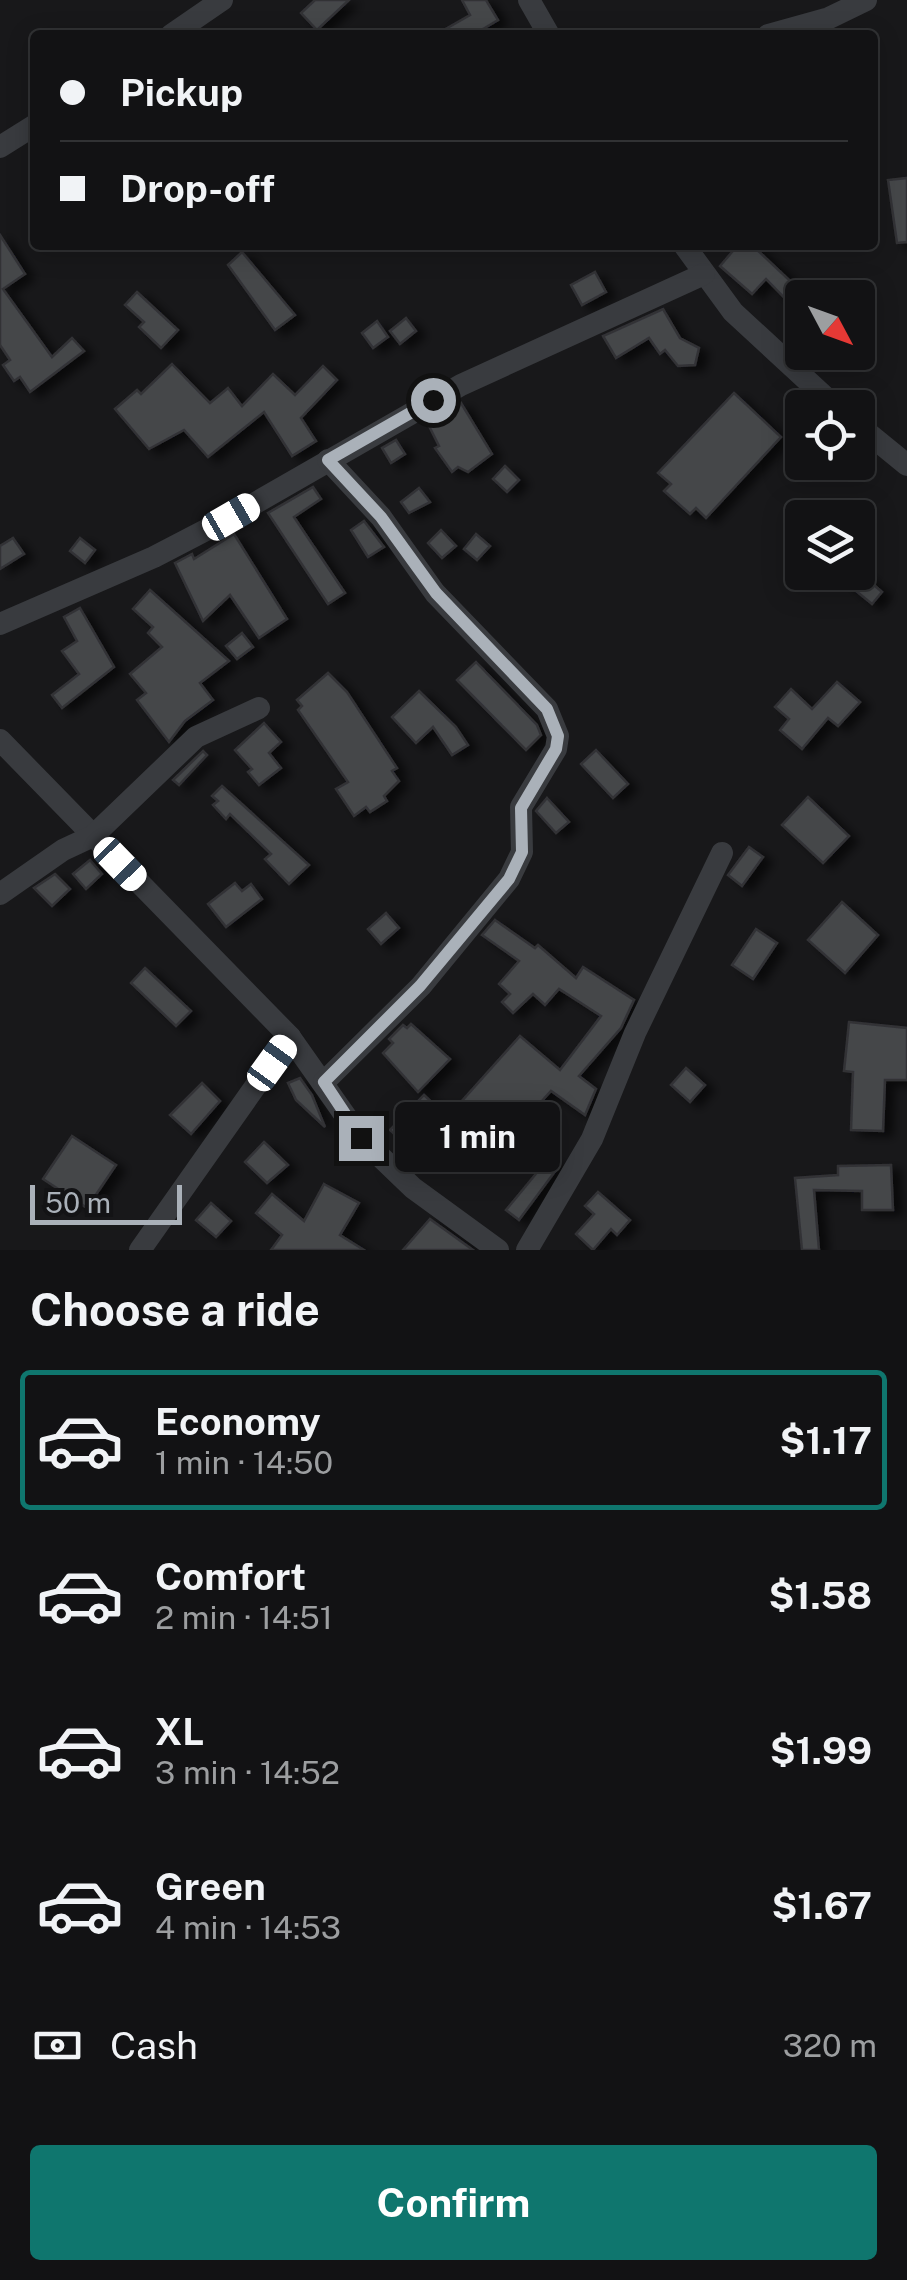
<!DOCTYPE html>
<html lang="en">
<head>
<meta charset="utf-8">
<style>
	:root { --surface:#121214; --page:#1f2022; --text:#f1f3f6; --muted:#9c9ea0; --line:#313234; --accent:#0f766e }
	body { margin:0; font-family:"Public Sans",sans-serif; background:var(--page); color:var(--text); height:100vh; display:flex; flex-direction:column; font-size:38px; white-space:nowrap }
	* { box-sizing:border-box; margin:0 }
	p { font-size:32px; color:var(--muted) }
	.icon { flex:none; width:55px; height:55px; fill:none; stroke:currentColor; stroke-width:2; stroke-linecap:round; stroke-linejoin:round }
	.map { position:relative; height:1250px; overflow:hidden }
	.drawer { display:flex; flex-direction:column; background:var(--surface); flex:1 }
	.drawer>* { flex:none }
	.hud { position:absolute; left:30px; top:30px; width:848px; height:220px; border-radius:10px; box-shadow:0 5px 25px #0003,0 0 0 2px var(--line); display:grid; align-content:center; height:220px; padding:0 30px; background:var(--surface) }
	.needle { width:65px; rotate:131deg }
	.controls { position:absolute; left:785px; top:280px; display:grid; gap:20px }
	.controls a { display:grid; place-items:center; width:90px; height:90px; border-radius:10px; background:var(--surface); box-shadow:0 5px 25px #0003,0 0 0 2px var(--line); font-size:50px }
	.scale { position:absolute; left:30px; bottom:25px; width:152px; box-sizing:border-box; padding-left:10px; border:5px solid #aab1b9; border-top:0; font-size:28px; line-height:35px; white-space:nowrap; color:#aab1b9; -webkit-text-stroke:8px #131315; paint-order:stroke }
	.end { position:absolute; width:45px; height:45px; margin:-22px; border:12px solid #aab1b9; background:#111; box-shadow:0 0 0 5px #111 }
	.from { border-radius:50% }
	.bubble { position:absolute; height:70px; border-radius:10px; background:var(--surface); box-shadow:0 5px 25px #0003,0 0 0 2px var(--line); font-size:32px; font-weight:700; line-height:70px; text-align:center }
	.car { position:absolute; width:30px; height:60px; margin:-30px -15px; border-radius:12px; box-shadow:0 0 8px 2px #0007; background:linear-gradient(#fff 24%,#345 0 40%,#fff 0 76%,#345 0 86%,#fff 0) }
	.hud b { display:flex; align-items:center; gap:35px; height:95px; font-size:38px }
	.hud b+b { border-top:2px solid var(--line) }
	.hud i { width:25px; height:25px; background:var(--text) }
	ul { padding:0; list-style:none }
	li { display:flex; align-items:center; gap:30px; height:140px; margin:0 20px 15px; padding:0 10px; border:5px solid transparent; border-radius:10px }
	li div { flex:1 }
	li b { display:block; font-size:38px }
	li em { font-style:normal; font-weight:700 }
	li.active { border-color:var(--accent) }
	li>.icon { width:90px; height:90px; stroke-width:1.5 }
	h2 { padding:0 30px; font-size:45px; line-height:120px }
	.pay { display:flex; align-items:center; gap:25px; height:110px; padding:0 30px; font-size:38px }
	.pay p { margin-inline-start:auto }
	.cta { display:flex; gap:20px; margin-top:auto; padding:20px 30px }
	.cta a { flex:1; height:115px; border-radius:10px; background:var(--accent); color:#fff; font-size:40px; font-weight:700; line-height:115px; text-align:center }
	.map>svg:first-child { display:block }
	.building { fill:#44464a; stroke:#323236; stroke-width:2.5; filter:url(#shadow) }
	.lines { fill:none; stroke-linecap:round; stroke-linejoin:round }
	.minor { stroke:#393b3f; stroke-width:22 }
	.route { stroke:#aab1b9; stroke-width:12 }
</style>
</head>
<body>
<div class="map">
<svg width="907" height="1250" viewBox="0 0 907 1250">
	<defs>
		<filter id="shadow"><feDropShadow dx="9" dy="5" stdDeviation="5" flood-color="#0009"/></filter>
	</defs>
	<rect width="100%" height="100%" fill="#18181a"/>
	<g class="building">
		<path d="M315,0h34l-32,30 -16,-17z"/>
		<path d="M462,0h24l12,20 -25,15h-38l35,-20z"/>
		<path d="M907,178v64l-10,1 -9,-63z"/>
		<path d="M0,235l25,39 -22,15 26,36 23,32 20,-19 12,13 -54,41 -10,-15 -6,4 -11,-16 7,-5 -10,-15z"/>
		<path d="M738,245h14l50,47v24l-36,-37 -14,15 -32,-28z"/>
		<path d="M242,252l53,63 -20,15 -47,-65z"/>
		<path d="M595,272l11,20 -24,13 -11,-20z"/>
		<path d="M137,292l41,38 -17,18 -22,-21 5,-5 -19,-17z"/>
		<path d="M663,309l17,29 19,10 -4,17 -17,1 -13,-16 -5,4 -11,-16 -33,20 -13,-22z"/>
		<path d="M406,318l10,13 -16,13 -10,-13z"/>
		<path d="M377,321l11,16 -15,11 -11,-15z"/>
		<path d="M172,364l38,39 18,-15 14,18 31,-32 22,21 28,-29 14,14 -36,38 15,23 -24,15 -28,-44 -56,45 -24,-27 -35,19 -34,-40 22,-19 4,4z"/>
		<path d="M734,393l47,44 -75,81 -10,-10 -6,6 -26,-23 7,-7 -13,-11z"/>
		<path d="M461,403l31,51 -24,18 -10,-5 -6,5 -17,-24 4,-2 -12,-24z"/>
		<path d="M396,440l9,14 -14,9 -9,-15z"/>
		<path d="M505,466l14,14 -12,12 -14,-13z"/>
		<path d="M313,487l8,12 -27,18 51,76 -17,11 -60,-91z"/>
		<path d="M419,488l11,14 -21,11 -8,-11z"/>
		<path d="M364,521l20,26 -16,10 -17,-27z"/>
		<path d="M441,530l15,16 -14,12 -14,-15z"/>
		<path d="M234,534l53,85 -28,19 -29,-43 -27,26 -28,-58 17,-9 2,5z"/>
		<path d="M476,534l14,12 -13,14 -13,-11z"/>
		<path d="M13,538l11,16 -24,15v-23z"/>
		<path d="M80,538l15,12 -10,13 -15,-12z"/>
		<path d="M858,571l24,21 -10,12 -27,-22z"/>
		<path d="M150,590l79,71 -29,22 13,17 -28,21 -16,21 -32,-42 9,-7 -16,-19 32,-27 -14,-14 5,-6 -20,-18z"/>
		<path d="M80,608l34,59 -52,41 -10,-13 27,-21 -17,-23 15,-10 -13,-24z"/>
		<path d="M242,633l11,14 -16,12 -11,-13z"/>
		<path d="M476,662l61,63 4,10 -15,15 -69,-70z"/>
		<path d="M328,673l19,19 50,76 -5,3 7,10 -15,15 3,5 -17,11 -4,-5 -12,9 -18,-27 12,-7 -50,-72 4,-4 -5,-6z"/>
		<path d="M837,682l23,20 -22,24 -10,-8 -26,31 -22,-19 9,-11 -14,-12 16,-18 21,20z"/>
		<path d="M419,691l37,36 12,18 -16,10 -19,-28 -17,16 -24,-26z"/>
		<path d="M264,723l17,19 -12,11 12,15 -22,17 -11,-13 4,-3 -17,-19z"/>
		<path d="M596,750l32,34 -15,14 -32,-34z"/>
		<path d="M203,751l4,4 -28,30 -6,-5z"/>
		<path d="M222,786l87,79 -20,19 -24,-25 6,-5 -41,-40 -4,5 -13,-14 5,-4 -6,-5z"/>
		<path d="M808,797l41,39 -26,27 -41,-38z"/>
		<path d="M547,798l22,24 -13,11 -20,-22z"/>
		<path d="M749,847l14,10 -21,29 -14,-11z"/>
		<path d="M90,860l12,14 -16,15 -13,-15z"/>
		<path d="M55,874l15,15 -18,17 -18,-18z"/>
		<path d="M235,883l7,8 9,-7 11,15 -36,28 -18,-23z"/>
		<path d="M842,902l36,33 -33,38 -37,-33z"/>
		<path d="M386,913l13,15 -18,16 -13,-15z"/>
		<path d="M495,920l40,28 3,-3 38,33 7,-11 51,33 -13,28 -42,48 17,13 -11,26 -34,-24 -56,62 -43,-41 68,-76 40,34 41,-54 -42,-27 -14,16 -12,-11 -20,19 -11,-11 8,-8 -11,-10 20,-23 -37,-26z"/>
		<path d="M756,929l21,14 -24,36 -21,-14z"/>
		<path d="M145,968l46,43 -15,15 -45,-43z"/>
		<path d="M849,1022l58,6v52h-22l-2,51 -32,-1 2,-58 -9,-1z"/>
		<path d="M411,1024l39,35 -32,33 -35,-39 10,-10 -4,-4 14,-14 4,3z"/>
		<path d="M686,1068l19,17 -15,17 -19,-17z"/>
		<path d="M300,1078l12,17 13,32 -29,-27 -8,-17z"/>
		<path d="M202,1083l18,18 -29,33 -21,-19z"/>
		<path d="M424,1095l12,11 -34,35 -12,-11z"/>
		<path d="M72,1136l44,29 -29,43 -44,-29z"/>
		<path d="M264,1142l24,23 -21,18 -22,-21z"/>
		<path d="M549,1158l10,8 -40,54 -13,-10z"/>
		<path d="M891,1165l2,45h-31v-19l-48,-1 5,60h-17l-7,-72 43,-3v-9z"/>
		<path d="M324,1184l35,19 -19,32 24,15h-93l11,-15 -26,-22 16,-19 32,27z"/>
		<path d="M598,1192l32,28 -13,15 -6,-6 -18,21 -17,-16 18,-20 -9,-8z"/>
		<path d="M211,1203l20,18 -15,16 -20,-17z"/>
		<path d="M430,1219l43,31h-70z"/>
	</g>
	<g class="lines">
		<g class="minor">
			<path d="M529,0l20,35"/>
			<path d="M171,35l51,-35"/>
			<path d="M768,35l61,-17 37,-18"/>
			<path d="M0,147l35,-22"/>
			<path d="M684,245l49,67 104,96"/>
			<path d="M858,425l49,40"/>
			<path d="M0,624l154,-67 77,-40 230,-132 243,-111"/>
			<path d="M0,740l290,297 71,101 52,50 85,62"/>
			<path d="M0,894l63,-44 30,-14 103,-99 63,-29"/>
			<path d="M324,1082l97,-96 88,-107 13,-27 -1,-45 35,-58 2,-13 -11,-27 -112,-116 -54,-76 -53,-57"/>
			<path d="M140,1250l150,-213"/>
			<path d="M527,1250l65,-111 43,-106 87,-180"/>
		</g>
	</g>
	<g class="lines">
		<path class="route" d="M361,1138l-37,-56 96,-96 89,-107 13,-27 -1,-44 35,-59 2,-13 -11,-27 -111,-116 -55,-76 -53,-57 105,-60"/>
	</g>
</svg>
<div class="controls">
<a><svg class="needle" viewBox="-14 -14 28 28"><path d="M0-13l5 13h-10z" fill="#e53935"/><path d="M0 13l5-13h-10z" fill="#9c9ea0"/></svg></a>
<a><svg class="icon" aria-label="locate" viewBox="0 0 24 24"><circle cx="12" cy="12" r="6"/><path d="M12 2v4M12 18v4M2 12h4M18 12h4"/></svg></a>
<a><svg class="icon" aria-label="layers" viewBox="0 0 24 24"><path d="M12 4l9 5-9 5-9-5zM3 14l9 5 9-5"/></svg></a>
</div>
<div class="scale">50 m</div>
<i class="end from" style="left:433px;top:400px"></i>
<i class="end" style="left:361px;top:1138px"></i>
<div class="bubble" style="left:395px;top:1102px;width:165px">1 min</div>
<i class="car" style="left:231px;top:517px;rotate:60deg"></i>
<i class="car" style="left:120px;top:864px;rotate:136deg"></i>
<i class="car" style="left:272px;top:1063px;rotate:36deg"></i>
<div class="hud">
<b><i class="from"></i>Pickup</b>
<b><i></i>Drop-off</b>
</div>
</div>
<section class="drawer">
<h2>Choose a ride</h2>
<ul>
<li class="active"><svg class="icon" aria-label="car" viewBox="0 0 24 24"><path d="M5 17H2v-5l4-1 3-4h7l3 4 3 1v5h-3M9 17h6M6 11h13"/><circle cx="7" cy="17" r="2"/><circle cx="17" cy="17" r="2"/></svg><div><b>Economy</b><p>1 min · 14:50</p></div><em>$1.17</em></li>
<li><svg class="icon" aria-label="car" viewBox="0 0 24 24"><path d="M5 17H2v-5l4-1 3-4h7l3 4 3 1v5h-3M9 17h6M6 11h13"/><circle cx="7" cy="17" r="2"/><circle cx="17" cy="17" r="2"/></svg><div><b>Comfort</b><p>2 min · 14:51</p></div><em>$1.58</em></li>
<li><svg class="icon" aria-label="car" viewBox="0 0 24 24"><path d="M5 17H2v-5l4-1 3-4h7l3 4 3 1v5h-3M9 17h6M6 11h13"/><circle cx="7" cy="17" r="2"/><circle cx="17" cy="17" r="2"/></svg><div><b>XL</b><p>3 min · 14:52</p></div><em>$1.99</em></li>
<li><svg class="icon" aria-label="car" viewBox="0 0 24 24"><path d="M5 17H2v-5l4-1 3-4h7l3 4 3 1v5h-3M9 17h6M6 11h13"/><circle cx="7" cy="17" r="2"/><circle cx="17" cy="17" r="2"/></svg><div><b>Green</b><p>4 min · 14:53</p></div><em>$1.67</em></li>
</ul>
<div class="pay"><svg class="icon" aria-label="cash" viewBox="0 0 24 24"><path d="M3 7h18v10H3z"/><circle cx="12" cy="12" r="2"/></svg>Cash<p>320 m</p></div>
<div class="cta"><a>Confirm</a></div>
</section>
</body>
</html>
